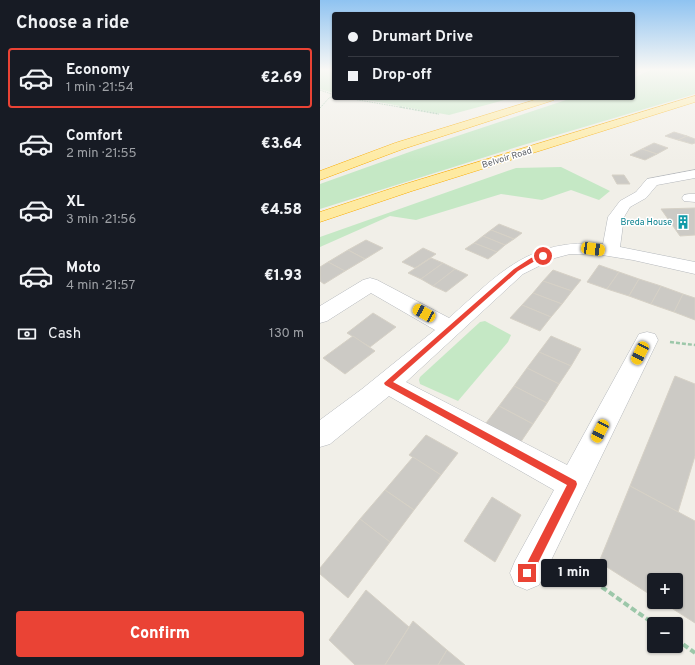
<!DOCTYPE html>
<html lang="en">
<head>
<meta charset="utf-8">
<style>
	:root { --surface:#171b24; --page:#20242c; --text:#f1f3f6; --muted:#9ea1a6; --line:#363941; --accent:#ea4335 }
	body { margin:0; font-family:Overpass,sans-serif; background:var(--page); color:var(--text); height:100vh; display:flex; flex-direction:column; font-size:15px; white-space:nowrap }
	* { box-sizing:border-box; margin:0 }
	p { font-size:13px; color:var(--muted) }
	.icon { flex:none; width:22px; height:22px; fill:none; stroke:currentColor; stroke-width:2; stroke-linecap:round; stroke-linejoin:round }
	.map { position:relative; flex:1; overflow:hidden }
	.details { display:flex; flex-direction:column; background:var(--surface); width:320px }
	.details>* { flex:none }
	.hud { position:absolute; left:12px; top:12px; width:303px; height:88px; border-radius:4px; box-shadow:0 1px 3px #0004; display:grid; align-content:center; height:88px; padding:0 16px; background:var(--surface) }
	.fabs { position:absolute; left:327px; top:573px; display:grid; gap:8px }
	.fabs a { display:grid; place-items:center; width:36px; height:36px; border-radius:4px; background:var(--surface); box-shadow:0 1px 3px #0004; font-size:20px }
	.end { position:absolute; width:18px; height:18px; margin:-9px; border:5px solid #ea4335; background:#fff; box-shadow:0 0 0 2px #fff }
	.from { border-radius:50% }
	.bubble { position:absolute; height:28px; border-radius:4px; background:var(--surface); box-shadow:0 1px 3px #0004; font-size:13px; font-weight:800; line-height:28px; text-align:center }
	.car { position:absolute; width:12px; height:24px; margin:-12px -6px; border-radius:5px; box-shadow:0 0 3px 1px #0007; background:linear-gradient(#f5c518 24%,#345 0 40%,#f5c518 0 76%,#345 0 86%,#f5c518 0) }
	.hud b { display:flex; align-items:center; gap:14px; height:38px; font-size:15px }
	.hud b+b { border-top:1px solid var(--line) }
	.hud i { width:10px; height:10px; background:var(--text) }
	ul { padding:0; list-style:none }
	li { display:flex; align-items:center; gap:12px; height:60px; margin:0 8px 6px; padding:0 8px; border:2px solid transparent; border-radius:4px }
	li div { flex:1 }
	li b { display:block; font-size:15px }
	li em { font-style:normal; font-weight:800 }
	li.active { border-color:var(--accent) }
	li>.icon { width:36px; height:36px; stroke-width:1.5 }
	h2 { padding:0 16px; font-size:18px; line-height:48px }
	.pay { display:flex; align-items:center; gap:10px; height:44px; padding:0 16px; font-size:15px }
	.pay p { margin-inline-start:auto }
	.action { display:flex; gap:8px; margin-top:auto; padding:8px 16px }
	.action a { flex:1; height:46px; border-radius:4px; background:var(--accent); color:#fff; font-size:16px; font-weight:800; line-height:46px; text-align:center }
	main { display:flex; flex:1; min-height:0 }
	.map>svg:first-child { display:block }
	.green { fill:#c5e8c5 }
	.building { fill:#cccac5; stroke:#d6d1c6 }
	.lines { fill:none; stroke-linecap:round; stroke-linejoin:round }
	.minor-casing { stroke:#b5b8bc; stroke-width:1 }
	.trunk-casing { stroke:#f9ab00; stroke-width:1 }
	.path-far3 { stroke:#9cc7a9; stroke-width:1; stroke-dasharray:1.5 1; stroke-linecap:butt }
	.path-far2 { stroke:#9cc7a9; stroke-width:1.5; stroke-dasharray:2 1; stroke-linecap:butt }
	.path-far1 { stroke:#9cc7a9; stroke-width:2.5; stroke-dasharray:4 2; stroke-linecap:butt }
	.path { stroke:#9cc7a9; stroke-width:4; stroke-dasharray:6 3; stroke-linecap:butt }
	.minor { fill:#fff; fill-rule:evenodd }
	.trunk { fill:#feeaa1; fill-rule:evenodd }
	.route { fill:#ea4335 }
	.labels { text-anchor:middle; dominant-baseline:central; stroke-width:3; stroke-linejoin:round; paint-order:stroke }
	.far-street-label { font-size:9px; fill:#5f6368; stroke:#fff }
	.far-culture-label { font-size:9px; fill:#0d838f; stroke:#fff; text-anchor:end }
</style>
</head>
<body>
<main>
<section class="details">
<h2>Choose a ride</h2>
<ul>
<li class="active"><svg class="icon" aria-label="car" viewBox="0 0 24 24"><path d="M5 17H2v-5l4-1 3-4h7l3 4 3 1v5h-3M9 17h6M6 11h13"/><circle cx="7" cy="17" r="2"/><circle cx="17" cy="17" r="2"/></svg><div><b>Economy</b><p>1 min · 21:54</p></div><em>€2.69</em></li>
<li><svg class="icon" aria-label="car" viewBox="0 0 24 24"><path d="M5 17H2v-5l4-1 3-4h7l3 4 3 1v5h-3M9 17h6M6 11h13"/><circle cx="7" cy="17" r="2"/><circle cx="17" cy="17" r="2"/></svg><div><b>Comfort</b><p>2 min · 21:55</p></div><em>€3.64</em></li>
<li><svg class="icon" aria-label="car" viewBox="0 0 24 24"><path d="M5 17H2v-5l4-1 3-4h7l3 4 3 1v5h-3M9 17h6M6 11h13"/><circle cx="7" cy="17" r="2"/><circle cx="17" cy="17" r="2"/></svg><div><b>XL</b><p>3 min · 21:56</p></div><em>€4.58</em></li>
<li><svg class="icon" aria-label="car" viewBox="0 0 24 24"><path d="M5 17H2v-5l4-1 3-4h7l3 4 3 1v5h-3M9 17h6M6 11h13"/><circle cx="7" cy="17" r="2"/><circle cx="17" cy="17" r="2"/></svg><div><b>Moto</b><p>4 min · 21:57</p></div><em>€1.93</em></li>
</ul>
<div class="pay"><svg class="icon" aria-label="cash" viewBox="0 0 24 24"><path d="M3 7h18v10H3z"/><circle cx="12" cy="12" r="2"/></svg>Cash<p>130 m</p></div>
<div class="action"><a>Confirm</a></div>
</section>
<div class="map">
<svg width="375" height="665" viewBox="0 0 375 665">
	<rect width="100%" height="100%" fill="#f1efe8"/>
	<g class="green">
		<path d="M0,69h14v24l-14,-4z"/>
		<path d="M333,69h42v25l-175,52 -200,63v-25l95,-34 157,-52h61v-20z"/>
		<path d="M36,98h156l-63,17z"/>
		<path d="M241,167l49,24 -11,9 -28,-10 -29,10 -41,-6 -85,26 -26,-4 -70,31v-10l196,-69z"/>
		<path d="M165,321l26,14 -3,7 -50,59 -38,-17 -1,-4 1,-3 60,-55z"/>
	</g>
	<g class="building">
		<path d="M354,132l13,4 -9,4 -13,-4z"/>
		<path d="M367,136l8,3v4l-3,1 -14,-4z"/>
		<path d="M334,143l14,5 -11,6 -15,-5z"/>
		<path d="M322,149l15,5 -12,6 -15,-5z"/>
		<path d="M292,175h12l6,9h-13z"/>
		<path d="M375,208v27l-15,1 -19,-27z"/>
		<path d="M179,224l23,9 -8,6 -23,-9z"/>
		<path d="M171,230l23,9 -9,6 -22,-9z"/>
		<path d="M163,236l22,9 -8,7 -23,-9z"/>
		<path d="M46,240l17,8 -18,11 -17,-9z"/>
		<path d="M154,243l23,9 -9,7 -23,-10z"/>
		<path d="M103,248l13,6 -21,14 -13,-6z"/>
		<path d="M28,250l17,9 -20,12 -17,-9z"/>
		<path d="M111,258l12,5 -22,16 -13,-6z"/>
		<path d="M8,262l17,9 -21,13 -4,-3v-14z"/>
		<path d="M123,263l12,6 -22,17 -12,-7z"/>
		<path d="M279,265l20,7 -12,17 -20,-7z"/>
		<path d="M135,269l13,6 -22,17 -13,-6z"/>
		<path d="M233,270l28,10 -9,11 -29,-10z"/>
		<path d="M299,272l20,7 -10,17 -22,-7z"/>
		<path d="M319,279l22,7 -10,18 -22,-8z"/>
		<path d="M223,281l29,10 -10,13 -29,-11z"/>
		<path d="M341,286l22,8 -9,18 -23,-8z"/>
		<path d="M213,293l29,11 -11,13 -29,-12z"/>
		<path d="M363,294l12,4v22l-21,-8z"/>
		<path d="M202,305l29,12 -11,14 -30,-13z"/>
		<path d="M53,313l23,14 -26,20 -23,-14z"/>
		<path d="M33,336l22,15 -30,23 -22,-16z"/>
		<path d="M231,336l30,13 -10,17 -32,-14z"/>
		<path d="M219,352l32,14 -12,18 -32,-16z"/>
		<path d="M207,368l32,16 -12,19 -33,-17z"/>
		<path d="M355,376l20,8v72l-17,56 -48,-26z"/>
		<path d="M194,386l33,17 -14,21 -34,-18z"/>
		<path d="M179,406l34,18 -15,22 -35,-19z"/>
		<path d="M106,435l32,18 -17,22 -32,-20z"/>
		<path d="M93,457l28,18 -27,35 -29,-20z"/>
		<path d="M310,486l65,35v102l-33,-21h14v-22h-22v17l-55,-35z"/>
		<path d="M65,490l29,20 -24,32 -30,-23z"/>
		<path d="M172,497l29,18 -26,47 -31,-21z"/>
		<path d="M40,519l30,23 -42,56 -28,-24v-6z"/>
		<path d="M46,590l43,37 -24,38h-30l-26,-25z"/>
		<path d="M93,621l34,29 -9,15h-53z"/>
		<path d="M127,650l18,15h-27z"/>
	</g>
	<g class="lines">
		<defs>
			<g id="minor">
				<path d="M375,170v8l-38,7 -11,13 -16,9 -6,10 -4,30 75,15v12l-62,-14 -31,-5 -32,-1 -15,4 -32,16 -117,108 161,83 72,-131 8,-2 8,2 3,6 -119,245 -12,5 -12,-5 -5,-12 5,-12 39,-71 -165,-94 -59,48 -10,3v-27l42,-31 73,-59 -64,-37 -44,28 -7,2v-17l43,-26 7,-2 7,2 72,38c51,-45 80,-80 154,-74l5,-27 12,-16 16,-9 11,-13z"/>
				<path d="M369,194h6v8l-11,-1 -2,-3 2,-3z"/>
			</g>
			<g id="trunk">
				<path d="M313,69h8l-8,4z"/>
				<path d="M375,96v6l-283,89 -92,31v-10l82,-27z"/>
				<path d="M221,98h15l-2,2 -151,49 -83,31v-9l75,-28z"/>
			</g>
		</defs>
		<use href="#minor" class="minor-casing"/>
		<use href="#trunk" class="trunk-casing"/>
		<g class="path-far3">
			<path d="M0,90l14,5"/>
			<path d="M27,98l58,10"/>
			<path d="M0,108l9,-10 5,-2"/>
		</g>
		<path class="path-far2" d="M80,107l39,7"/>
		<path class="path-far1" d="M350,342l25,3"/>
		<g class="path">
			<path d="M245,561l89,63"/>
			<path d="M356,639l19,14"/>
		</g>
		<use href="#minor" class="minor"/>
		<use href="#trunk" class="trunk"/>
	</g>
	<linearGradient id="sky" x2="0" y2="1"><stop stop-color="#8fc3f1"/><stop offset="0.43" stop-color="#f9f8f5"/><stop offset="1" stop-color="#f9f8f5" stop-opacity="0"/></linearGradient>
	<rect width="375" height="162" fill="url(#sky)"/>
	<path class="route" d="M223,254l3,2 -1,1 -10,4 -17,10 -125,111 183,99 1,3 -1,3 -45,90 -4,1 -3,-1 -2,-4 2,-4 43,-84 -182,-100 -1,-2 130,-114 17,-11z"/>
	<defs>
		<symbol id="building-bare" viewBox="-9 -9 18 18"><path d="M-4-6H4V6H1V3H-1V6H-4ZM-2.5-4.3h1.7v1.8h-1.7ZM.8-4.3h1.7v1.8H.8ZM-2.5-1h1.7V.8h-1.7ZM.8-1h1.7V.8H.8Z" fill="#0f9aa8" stroke="#fff" stroke-width="2.5" paint-order="stroke"/></symbol>
	</defs>
	<g fill-rule="evenodd">
		<use href="#building-bare" x="353" y="212" width="20" height="20"/>
	</g>
	<g class="labels">
		<g class="far-street-label">
			<text transform="translate(187 158) rotate(-17)">Belvoir Road</text>
		</g>
		<g class="far-culture-label">
			<text x="352" y="222">Breda House</text>
		</g>
	</g>
</svg>
<div class="fabs">
<a>+</a>
<a>−</a>
</div>
<i class="end from" style="left:223px;top:256px"></i>
<i class="end" style="left:207px;top:573px"></i>
<div class="bubble" style="left:221px;top:559px;width:66px">1 min</div>
<i class="car" style="left:273px;top:249px;rotate:98deg"></i>
<i class="car" style="left:104px;top:313px;rotate:299deg"></i>
<i class="car" style="left:320px;top:353px;rotate:207deg"></i>
<i class="car" style="left:280px;top:431px;rotate:207deg"></i>
<div class="hud">
<b><i class="from"></i>Drumart Drive</b>
<b><i></i>Drop-off</b>
</div>
</div>
</main>
</body>
</html>
